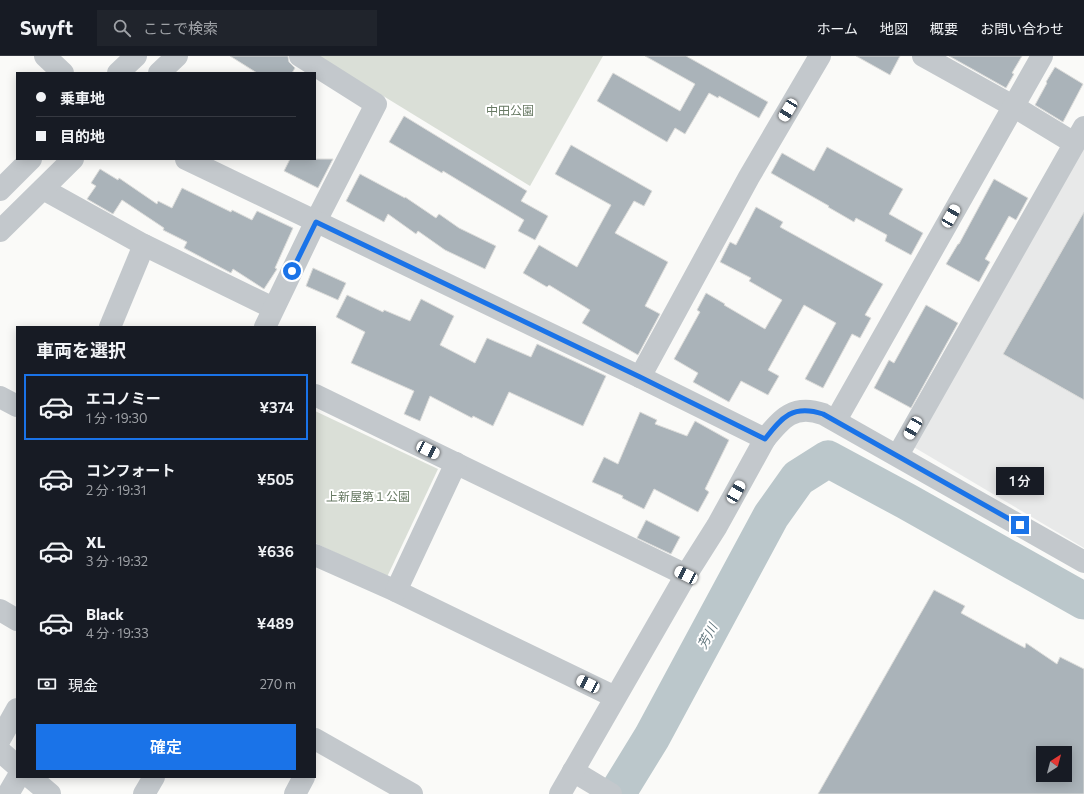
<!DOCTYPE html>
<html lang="ja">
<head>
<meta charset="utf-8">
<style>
	body { margin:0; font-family:Commissioner,"Noto Sans JP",sans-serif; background:#20242c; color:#f1f3f6; height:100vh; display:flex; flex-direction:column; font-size:15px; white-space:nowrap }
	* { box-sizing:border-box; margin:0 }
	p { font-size:13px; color:#9ea1a6 }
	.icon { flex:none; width:22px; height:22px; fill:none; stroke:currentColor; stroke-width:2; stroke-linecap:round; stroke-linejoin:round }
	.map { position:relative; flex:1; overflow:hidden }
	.side { position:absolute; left:16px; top:270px; width:300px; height:452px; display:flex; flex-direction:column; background:#171b24; border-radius:0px; box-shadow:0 2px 10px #0003 }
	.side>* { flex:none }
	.top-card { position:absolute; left:16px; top:16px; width:300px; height:88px; border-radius:0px; box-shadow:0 2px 10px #0003; display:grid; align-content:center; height:88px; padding:0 20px; background:#171b24 }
	.needle { width:26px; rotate:36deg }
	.buttons { position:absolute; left:1036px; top:690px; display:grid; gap:8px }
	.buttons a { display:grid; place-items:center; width:36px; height:36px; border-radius:0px; background:#171b24; box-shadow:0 2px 10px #0003; font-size:20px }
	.end { position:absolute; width:18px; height:18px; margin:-9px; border:5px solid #1a73e8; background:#fff; box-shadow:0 0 0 2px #fff }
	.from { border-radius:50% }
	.bubble { position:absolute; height:28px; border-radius:0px; background:#171b24; box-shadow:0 2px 10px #0003; font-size:13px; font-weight:600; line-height:28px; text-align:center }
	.car { position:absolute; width:12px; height:24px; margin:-12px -6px; border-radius:5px; box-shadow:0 0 3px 1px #0007; background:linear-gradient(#fff 24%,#345 0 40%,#fff 0 76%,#345 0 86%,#fff 0) }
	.top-card b { display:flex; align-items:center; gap:14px; height:38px; font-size:15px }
	.top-card b+b { border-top:1px solid #363941 }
	.top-card i { width:10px; height:10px; background:#f1f3f6 }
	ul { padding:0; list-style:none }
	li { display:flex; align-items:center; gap:12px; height:66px; margin:0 8px 6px; padding:0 12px; border:2px solid transparent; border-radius:0px }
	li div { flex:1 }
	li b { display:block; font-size:15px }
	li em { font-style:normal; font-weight:600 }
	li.selected { border-color:#1a73e8 }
	li>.icon { width:36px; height:36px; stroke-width:1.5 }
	h2 { padding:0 20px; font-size:18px; line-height:48px }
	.pay { display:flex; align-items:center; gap:10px; height:44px; padding:0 20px; font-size:15px }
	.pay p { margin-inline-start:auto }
	.action { display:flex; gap:8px; margin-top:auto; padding:8px 20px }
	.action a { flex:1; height:46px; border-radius:0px; background:#1a73e8; color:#fff; font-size:16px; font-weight:600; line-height:46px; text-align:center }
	header { display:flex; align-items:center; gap:24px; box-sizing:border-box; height:56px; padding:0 20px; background:#171b24; border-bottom:1px solid #363941 }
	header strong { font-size:19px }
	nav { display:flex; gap:22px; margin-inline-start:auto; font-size:14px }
	.search { width:280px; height:36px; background:#20242c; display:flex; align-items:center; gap:10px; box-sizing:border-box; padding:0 14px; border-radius:0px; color:#9ea1a6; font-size:15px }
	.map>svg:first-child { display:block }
	.built { fill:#e8e9e9 }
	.green { fill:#dadfd7 }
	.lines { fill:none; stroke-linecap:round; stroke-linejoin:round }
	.river { stroke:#bbc7cb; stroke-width:37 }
	.building { fill:#aab3b9; stroke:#dcdcda; fill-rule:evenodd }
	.minor { stroke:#c3c8cc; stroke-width:22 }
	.tertiary { stroke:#c3c8cc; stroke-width:22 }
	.route { stroke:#1a73e8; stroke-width:5 }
	.labels { text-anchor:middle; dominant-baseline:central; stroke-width:4; stroke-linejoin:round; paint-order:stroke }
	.park-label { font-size:12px; fill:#687a64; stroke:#fff }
	.water-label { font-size:13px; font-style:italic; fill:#60757c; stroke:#fff }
</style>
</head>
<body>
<header>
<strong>Swyft</strong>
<div class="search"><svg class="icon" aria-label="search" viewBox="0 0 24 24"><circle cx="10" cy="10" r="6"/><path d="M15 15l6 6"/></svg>ここで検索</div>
<nav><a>ホーム</a><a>地図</a><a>概要</a><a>お問い合わせ</a></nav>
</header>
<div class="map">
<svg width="1084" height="738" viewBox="0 0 1084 738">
	<rect width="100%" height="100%" fill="#fafaf8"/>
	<path class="built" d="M1084 89V492L912 390Z"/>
	<g class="green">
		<path d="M318 0H603L530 130Z"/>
		<path d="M315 355 438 413 387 521 315 487Z"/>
	</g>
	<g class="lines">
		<path class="river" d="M617 738 652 681 771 460 798 422 828 403 906 445 1084 545"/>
	</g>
	<g class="building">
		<path d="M230 0H288L289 6 295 12 292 17H257Z"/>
		<path d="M645 0H686L768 46 759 62 719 40 718 42 709 37 685 78 675 72 667 86 597 45 613 17 680 55 695 28Z"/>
		<path d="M856 0H900L890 19Z"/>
		<path d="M949 0H1022L1012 17 1014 18 1006 32Z"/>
		<path d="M1055 11 1083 28 1063 66 1035 49 1047 27 1046 26Z"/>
		<path d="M404 60 527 135 521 145 548 160 535 184 518 175 524 164 443 115 442 117 389 86Z"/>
		<path d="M571 89 652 135 644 150 634 145 615 177 668 206 645 250 660 258 638 299 582 267 590 254 549 229 547 231 523 217 539 189 577 211 611 149 555 118Z"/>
		<path d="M827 91 903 133 889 158 923 177 911 199 885 185 887 179 856 162 854 166 828 151 829 150 771 117 782 97 814 115Z"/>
		<path d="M290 103H333L318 132 284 115Z"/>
		<path d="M100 113 118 124 119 122 157 148 158 145 172 152 182 132 231 156 232 154 252 164 257 155 293 172 275 212 277 213 264 233 233 213 231 217 184 192 187 186 163 174 164 172 122 144 113 158 87 143 96 130 91 127Z"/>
		<path d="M360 118 405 142V141L436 162 439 158 459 172 496 190 485 213 445 194 418 175 416 178 388 158 384 166 346 145Z"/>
		<path d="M994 123 1028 142 1016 164 1009 160 985 203 990 206 979 226 946 208 958 188H959Z"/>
		<path d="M756 151 783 166 780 171 883 228 865 259 871 262 860 282 852 278 823 332 805 323 836 267 804 249 768 314 779 320 768 339 741 325 729 346 693 326 698 317 674 303 700 256 697 254 706 237 725 248 724 249 765 273 782 244 749 225 751 222 720 206 730 186 736 189Z"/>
		<path d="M1084 156V344L1003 298Z"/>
		<path d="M313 212 346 227 338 244 306 230Z"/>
		<path d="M347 239 383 256 384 254 410 265 421 243 454 260 440 289 475 307 487 282 531 301 537 288 606 320 583 370 509 336 493 370 473 360 472 362 430 340 420 365 404 358 414 335 351 307 365 276 336 261Z"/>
		<path d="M926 249 958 267 911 352 874 332 889 304 894 307Z"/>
		<path d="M640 356 657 364 655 368 687 380 695 365 729 384 705 433 709 436 698 456 654 433 644 453 622 442 623 440 592 426 604 401 618 408Z"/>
		<path d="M646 464 680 481 671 498 637 482Z"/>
		<path d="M934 534 965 550 961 557 1025 592 1026 587 1057 608 1060 601 1084 613V738H818ZM1043 697H1065V719H1043Z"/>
	</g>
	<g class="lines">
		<g class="minor">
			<path d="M923 0 1013 50 1074 87"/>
			<path d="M43 133 144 189 273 252"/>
			<path d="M110 271 144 189"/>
			<path d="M265 271 316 165 376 48 300 0"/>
			<path d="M640 321 749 121 820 0"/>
			<path d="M315 339 686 519"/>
			<path d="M0 341 17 350"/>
			<path d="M836 364 1042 0"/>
			<path d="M765 383C782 362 794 348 823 358L1084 506"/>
			<path d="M898 399 1084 71"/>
			<path d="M315 499 396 535 615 641"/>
			<path d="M396 535 456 407"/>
			<path d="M0 554 17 564"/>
			<path d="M0 683 17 653"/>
			<path d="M315 683 412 738"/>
			<path d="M0 695 17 710"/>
			<path d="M573 715 611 738"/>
			<path d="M30 721 50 738"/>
			<path d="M8 738 18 721"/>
			<path d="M144 738 154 721"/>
			<path d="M295 738 304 721"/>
		</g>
		<g class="tertiary">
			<path d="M45 0 63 17"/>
			<path d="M118 17 136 0"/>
			<path d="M159 17 177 0"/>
			<path d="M186 103 640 321 765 383 717 470 686 519 560 738"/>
			<path d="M0 134 31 103"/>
			<path d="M0 175 73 103"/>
		</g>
	</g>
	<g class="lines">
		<path class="route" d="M292 215 316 166 640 321 765 383C782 361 793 348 823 358L1020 469"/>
	</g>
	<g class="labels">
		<g class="park-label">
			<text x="510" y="54">中田公園</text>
			<text x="368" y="440">上新屋第１公園</text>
		</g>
		<g class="water-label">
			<text transform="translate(707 580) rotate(-62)">芳川</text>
		</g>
	</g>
</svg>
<div class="buttons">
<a><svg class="needle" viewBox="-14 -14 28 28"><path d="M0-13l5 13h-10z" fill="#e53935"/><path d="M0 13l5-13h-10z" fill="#9ea1a6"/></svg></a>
</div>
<i class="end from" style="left:292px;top:215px"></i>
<i class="end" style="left:1020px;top:469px"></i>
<div class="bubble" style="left:996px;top:411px;width:48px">1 分</div>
<i class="car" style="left:788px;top:54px;rotate:211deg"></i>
<i class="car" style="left:951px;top:160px;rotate:30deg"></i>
<i class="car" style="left:913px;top:372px;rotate:210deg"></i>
<i class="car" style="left:428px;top:394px;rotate:116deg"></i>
<i class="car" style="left:736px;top:436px;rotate:30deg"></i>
<i class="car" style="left:686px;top:519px;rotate:296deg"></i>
<i class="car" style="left:588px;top:628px;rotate:296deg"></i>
<div class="top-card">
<b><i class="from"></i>乗車地</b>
<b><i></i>目的地</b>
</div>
<section class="side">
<h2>車両を選択</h2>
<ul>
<li class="selected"><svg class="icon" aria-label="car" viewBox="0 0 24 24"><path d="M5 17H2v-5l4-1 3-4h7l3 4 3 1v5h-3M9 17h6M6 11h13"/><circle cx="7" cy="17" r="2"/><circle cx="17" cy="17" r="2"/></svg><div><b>エコノミー</b><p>1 分 · 19:30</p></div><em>¥374</em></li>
<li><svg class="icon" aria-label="car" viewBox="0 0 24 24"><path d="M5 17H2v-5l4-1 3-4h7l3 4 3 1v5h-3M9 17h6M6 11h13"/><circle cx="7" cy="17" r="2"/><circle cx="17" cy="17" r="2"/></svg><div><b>コンフォート</b><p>2 分 · 19:31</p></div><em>¥505</em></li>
<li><svg class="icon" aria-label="car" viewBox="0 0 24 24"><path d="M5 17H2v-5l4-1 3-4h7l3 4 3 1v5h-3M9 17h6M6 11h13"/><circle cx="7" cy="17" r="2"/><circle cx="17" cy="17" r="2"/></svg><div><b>XL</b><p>3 分 · 19:32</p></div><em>¥636</em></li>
<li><svg class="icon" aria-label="car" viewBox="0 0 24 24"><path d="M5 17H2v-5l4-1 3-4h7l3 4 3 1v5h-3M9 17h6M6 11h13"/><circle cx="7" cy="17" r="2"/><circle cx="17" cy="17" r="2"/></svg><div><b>Black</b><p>4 分 · 19:33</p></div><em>¥489</em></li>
</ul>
<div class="pay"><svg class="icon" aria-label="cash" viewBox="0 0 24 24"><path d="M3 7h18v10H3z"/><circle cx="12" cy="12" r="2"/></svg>現金<p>270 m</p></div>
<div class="action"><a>確定</a></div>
</section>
</div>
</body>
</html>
